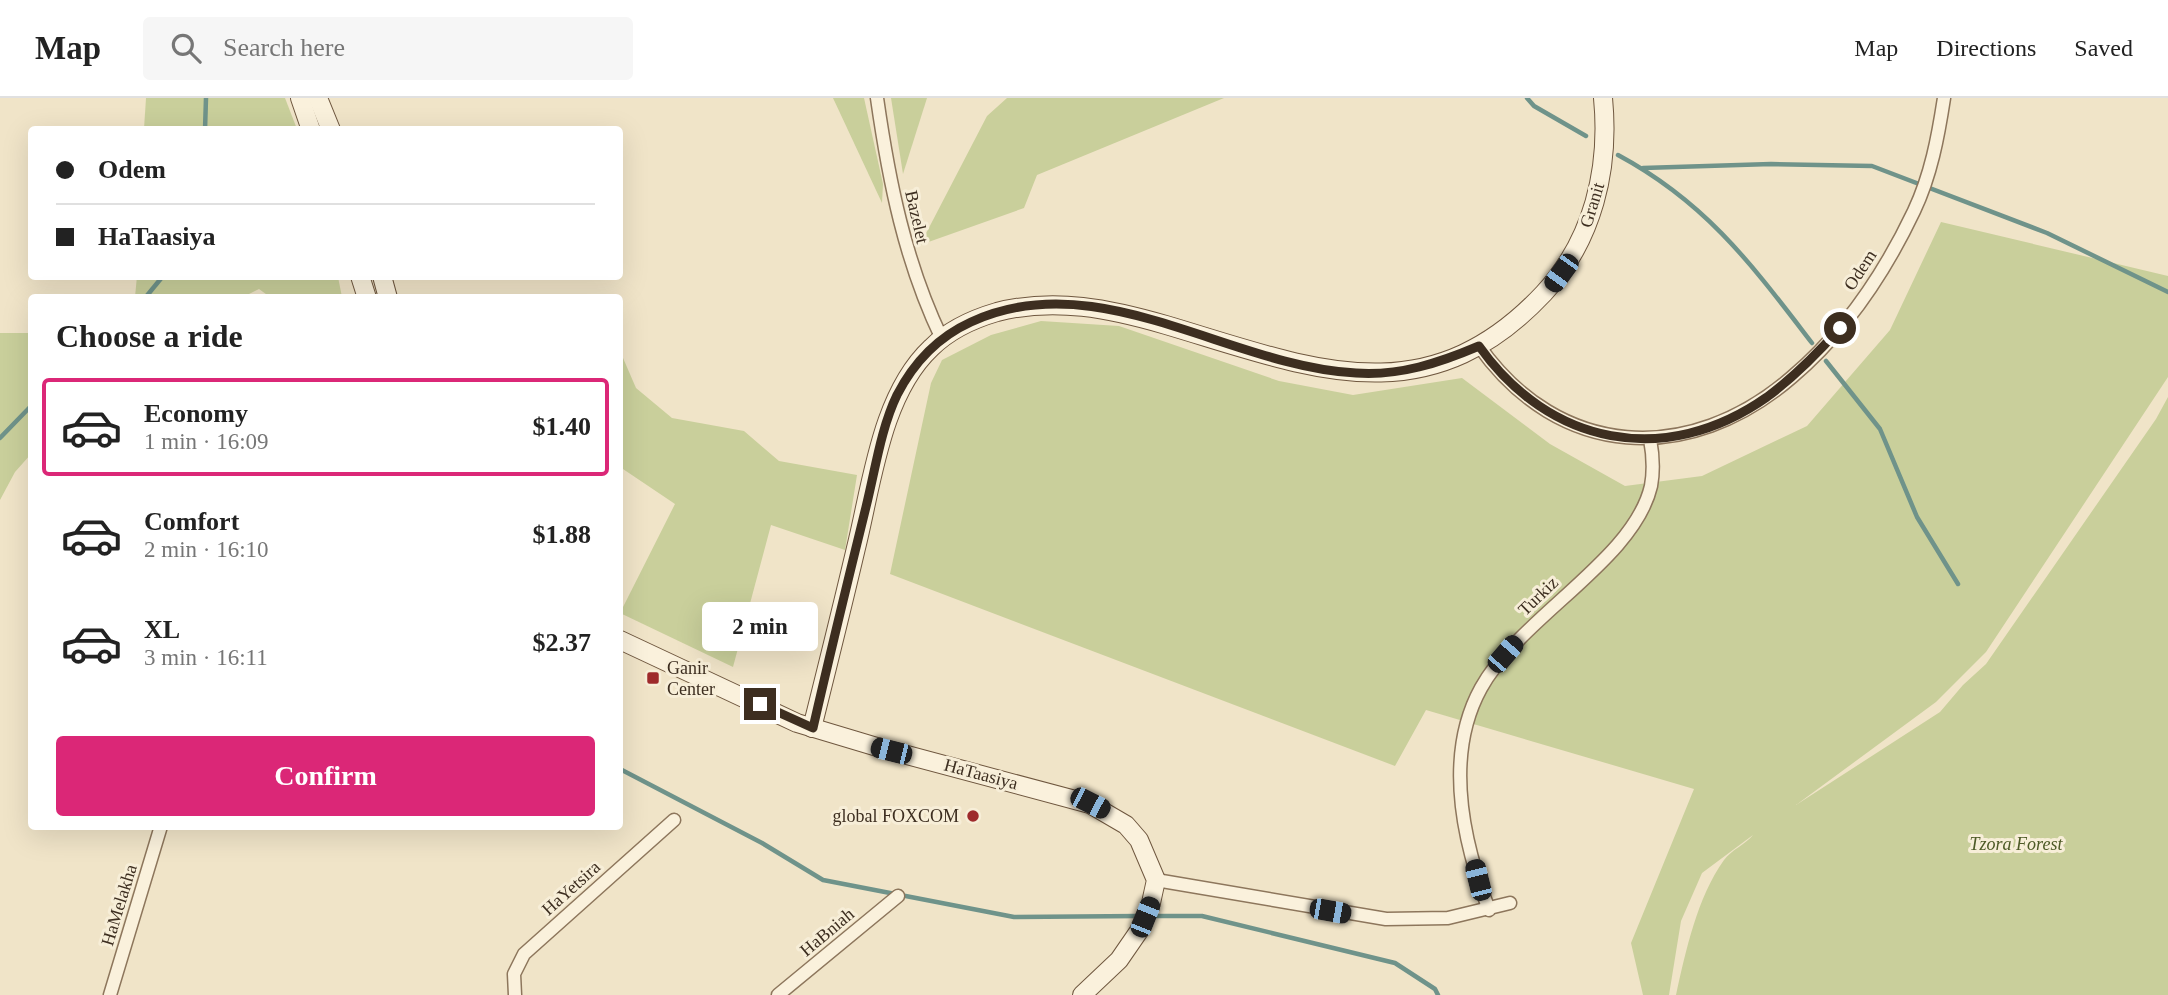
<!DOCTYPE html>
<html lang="en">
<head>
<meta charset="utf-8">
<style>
	body { margin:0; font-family:Georgia,serif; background:#f6f6f6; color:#222; height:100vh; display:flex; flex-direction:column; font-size:26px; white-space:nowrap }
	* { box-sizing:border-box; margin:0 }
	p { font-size:23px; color:#767676 }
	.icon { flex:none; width:38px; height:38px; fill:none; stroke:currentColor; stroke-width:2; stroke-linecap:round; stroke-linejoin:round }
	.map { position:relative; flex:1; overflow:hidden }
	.side { position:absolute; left:28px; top:196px; width:595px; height:536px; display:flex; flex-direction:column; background:#fff; border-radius:7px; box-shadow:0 7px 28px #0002 }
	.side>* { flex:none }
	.banner { position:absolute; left:28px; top:28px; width:595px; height:154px; border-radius:7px; box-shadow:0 7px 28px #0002; display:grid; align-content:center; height:154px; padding:0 28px; background:#fff }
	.end { position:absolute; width:32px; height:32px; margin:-16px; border:9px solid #3d2e20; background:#fff; box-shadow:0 0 0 4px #fff }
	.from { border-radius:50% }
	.bubble { position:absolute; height:49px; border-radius:7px; background:#fff; box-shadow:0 7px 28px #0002; font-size:23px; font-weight:800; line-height:49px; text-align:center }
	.car { position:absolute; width:21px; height:42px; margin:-21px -10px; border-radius:9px; box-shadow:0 0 5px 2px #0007; background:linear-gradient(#222 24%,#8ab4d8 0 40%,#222 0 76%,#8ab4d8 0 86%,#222 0) }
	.banner b { display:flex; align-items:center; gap:24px; height:66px; font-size:26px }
	.banner b+b { border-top:2px solid #e0e0e0 }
	.banner i { width:18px; height:18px; background:#222 }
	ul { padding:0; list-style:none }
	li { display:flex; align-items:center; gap:21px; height:98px; margin:0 14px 10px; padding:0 14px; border:4px solid transparent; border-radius:7px }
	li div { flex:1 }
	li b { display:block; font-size:26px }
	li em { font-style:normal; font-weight:800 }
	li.on { border-color:#db2777 }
	li>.icon { width:63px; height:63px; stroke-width:1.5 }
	h2 { padding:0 28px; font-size:32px; line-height:84px }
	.action { display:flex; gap:14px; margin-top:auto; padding:14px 28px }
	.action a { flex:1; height:80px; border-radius:7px; background:#db2777; color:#fff; font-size:28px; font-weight:800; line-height:80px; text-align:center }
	header { display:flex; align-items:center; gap:42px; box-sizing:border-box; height:98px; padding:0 35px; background:#fff; border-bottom:2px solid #e0e0e0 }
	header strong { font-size:33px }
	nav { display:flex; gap:38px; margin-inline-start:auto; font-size:24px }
	.search { width:490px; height:63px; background:#f6f6f6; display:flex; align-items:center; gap:18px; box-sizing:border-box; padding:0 24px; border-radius:7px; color:#767676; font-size:26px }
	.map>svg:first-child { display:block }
	.green { fill:#c9cf9b }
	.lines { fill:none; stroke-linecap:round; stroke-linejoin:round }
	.stream { stroke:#6f938a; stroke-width:4.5 }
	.street-casing { stroke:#8d765c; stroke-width:15 }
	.secondary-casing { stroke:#6f573f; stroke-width:20 }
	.street { stroke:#faf1dc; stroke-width:12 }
	.secondary { stroke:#faf1dc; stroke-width:18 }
	.route { stroke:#3d2e20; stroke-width:9 }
	.poi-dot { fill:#9e2a2b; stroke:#f7eed8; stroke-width:2.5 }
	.labels { text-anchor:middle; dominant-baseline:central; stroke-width:6; stroke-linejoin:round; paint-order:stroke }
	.street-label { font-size:18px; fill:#3d2e20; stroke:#f7eed8 }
	.poi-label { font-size:18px; fill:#3d2e20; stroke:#f7eed8; text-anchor:start }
	.park-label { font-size:18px; font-style:italic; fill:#4d5a26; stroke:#f7eed8 }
</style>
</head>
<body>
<header>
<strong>Map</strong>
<div class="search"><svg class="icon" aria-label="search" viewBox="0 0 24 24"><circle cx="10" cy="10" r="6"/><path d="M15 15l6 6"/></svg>Search here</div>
<nav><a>Map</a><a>Directions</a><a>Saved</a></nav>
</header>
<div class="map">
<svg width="2168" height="897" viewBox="0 0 2168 897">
	<rect width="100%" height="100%" fill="#f0e4c8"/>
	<g class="green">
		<path d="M146 0H285L297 31H144Z"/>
		<path d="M833 0H864L883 86 882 105Z"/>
		<path d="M891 0H927L903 76Z"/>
		<path d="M1007 0H1224L1037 77 1024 110 920 147 987 18Z"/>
		<path d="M1941 124 2168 178V279L1986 554 1936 604 1796 707 1940 614 1963 587 1986 566 2156 321 2168 299V897H1676C1686 852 1697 800 1724 762 1731 752 1746 746 1753 737L1702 775 1681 823 1669 897H1643L1631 845 1694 691 1426 612 1395 668 890 476 931 285 942 262 991 237 1041 223 1119 228 1279 283 1353 297 1462 280 1550 346 1625 388 1702 378 1807 328 1890 232Z"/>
		<path d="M137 178 338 179 342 199H270L259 191 243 199H135Z"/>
		<path d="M0 235H32L31 356 15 374 0 402Z"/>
		<path d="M620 253 636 290 672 320 744 333 779 363 857 377 845 452 771 427 733 569 620 515 675 406 620 369Z"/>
	</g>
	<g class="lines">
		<g class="stream">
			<path d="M1527 0 1534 8 1586 38"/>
			<path d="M205 32 206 0"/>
			<path d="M1618 57C1707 105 1752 167 1812 245"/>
			<path d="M1643 70 1771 66 1872 68 2047 135 2168 194"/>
			<path d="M145 200 163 178"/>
			<path d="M1826 263 1880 331 1917 419 1958 486"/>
			<path d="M0 340 32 307"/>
			<path d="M620 671 762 745 823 782 1014 819 1139 818"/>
			<path d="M1151 818H1202L1395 865 1435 891 1438 897"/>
		</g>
		<defs>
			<g id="street">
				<path d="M877 0C889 84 905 164 942 241"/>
				<path d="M1479 248C1559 361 1689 368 1792 279 1844 235 1885 174 1914 113 1931 77 1938 39 1944 0"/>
				<path d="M1156 782 1386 821 1448 820 1510 805"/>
				<path d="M1489 812C1463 744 1444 657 1481 590 1520 519 1634 462 1651 388 1654 372 1653 357 1650 341"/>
				<path d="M110 897 161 728"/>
				<path d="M515 897 514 876 524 856 674 722"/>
				<path d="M778 897 898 798"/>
			</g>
			<g id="secondary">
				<path d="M300 0 311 32"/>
				<path d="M318 0 331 32"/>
				<path d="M360 178 367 200"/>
				<path d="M382 178 388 200"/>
				<path d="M620 542 797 625 877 649 1090 706 1126 727 1139 742 1156 782 1151 805 1139 833 1119 862 1082 897"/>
				<path d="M812 630C827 570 842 510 856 450 872 386 881 297 931 250 949 232 973 221 997 214 1055 199 1111 211 1166 227 1308 269 1425 322 1544 195 1593 142 1610 71 1603 0"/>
			</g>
		</defs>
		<use href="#street" class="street-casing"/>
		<use href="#secondary" class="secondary-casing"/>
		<use href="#street" class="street"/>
		<use href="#secondary" class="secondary"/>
	</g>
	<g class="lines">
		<path class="route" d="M760 606 813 630C830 556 848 482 866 409 875 373 881 330 897 297 914 264 938 239 971 224 1098 165 1230 269 1356 275 1400 278 1439 265 1479 248 1549 347 1665 371 1767 299 1794 279 1817 256 1840 230"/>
	</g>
	<g class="poi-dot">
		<rect x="646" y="573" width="14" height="14" rx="3.5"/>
		<circle cx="973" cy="718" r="7"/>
	</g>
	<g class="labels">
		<g class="street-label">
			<text transform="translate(1592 107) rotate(-73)">Granit</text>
			<text transform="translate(917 119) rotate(77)">Bazelet</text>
			<text transform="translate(1860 172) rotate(-57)">Odem</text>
			<text transform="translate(1538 498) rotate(-44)">Turkiz</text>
			<text transform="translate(981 676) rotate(15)">HaTaasiya</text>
			<text transform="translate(571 790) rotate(-42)">HaYetsira</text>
			<text transform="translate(119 807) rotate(-73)">HaMelakha</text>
			<text transform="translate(827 834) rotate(-40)">HaBniah</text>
		</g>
		<g class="poi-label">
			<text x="667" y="570">Ganir<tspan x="667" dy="21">Center</tspan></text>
			<text x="959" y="718" text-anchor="end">global FOXCOM</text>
		</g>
		<g class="park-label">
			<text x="2016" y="746">Tzora Forest</text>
		</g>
	</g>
</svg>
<i class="end from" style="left:1840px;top:230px"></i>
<i class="end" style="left:760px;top:606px"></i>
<div class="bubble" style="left:702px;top:504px;width:116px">2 min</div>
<i class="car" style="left:1561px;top:175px;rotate:216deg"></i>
<i class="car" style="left:1505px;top:556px;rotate:41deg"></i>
<i class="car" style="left:891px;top:653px;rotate:284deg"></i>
<i class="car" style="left:1090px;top:705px;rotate:117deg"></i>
<i class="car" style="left:1478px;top:782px;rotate:346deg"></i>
<i class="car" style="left:1330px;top:813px;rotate:100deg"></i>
<i class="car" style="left:1145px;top:819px;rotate:22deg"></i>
<div class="banner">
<b><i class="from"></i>Odem</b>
<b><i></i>HaTaasiya</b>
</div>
<section class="side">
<h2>Choose a ride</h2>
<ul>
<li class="on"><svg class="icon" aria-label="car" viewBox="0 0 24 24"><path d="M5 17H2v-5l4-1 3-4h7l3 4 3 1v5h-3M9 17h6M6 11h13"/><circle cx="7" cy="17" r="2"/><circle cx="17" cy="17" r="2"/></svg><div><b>Economy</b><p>1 min · 16:09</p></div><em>$1.40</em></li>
<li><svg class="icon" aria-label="car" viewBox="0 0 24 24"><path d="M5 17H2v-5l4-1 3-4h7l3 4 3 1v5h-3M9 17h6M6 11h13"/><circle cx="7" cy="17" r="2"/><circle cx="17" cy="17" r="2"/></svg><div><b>Comfort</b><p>2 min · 16:10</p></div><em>$1.88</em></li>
<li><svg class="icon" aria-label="car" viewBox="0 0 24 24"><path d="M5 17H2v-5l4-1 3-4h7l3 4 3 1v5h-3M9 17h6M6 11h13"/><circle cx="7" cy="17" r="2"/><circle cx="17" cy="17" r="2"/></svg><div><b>XL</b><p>3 min · 16:11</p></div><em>$2.37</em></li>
</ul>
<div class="action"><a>Confirm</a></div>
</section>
</div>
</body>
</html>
